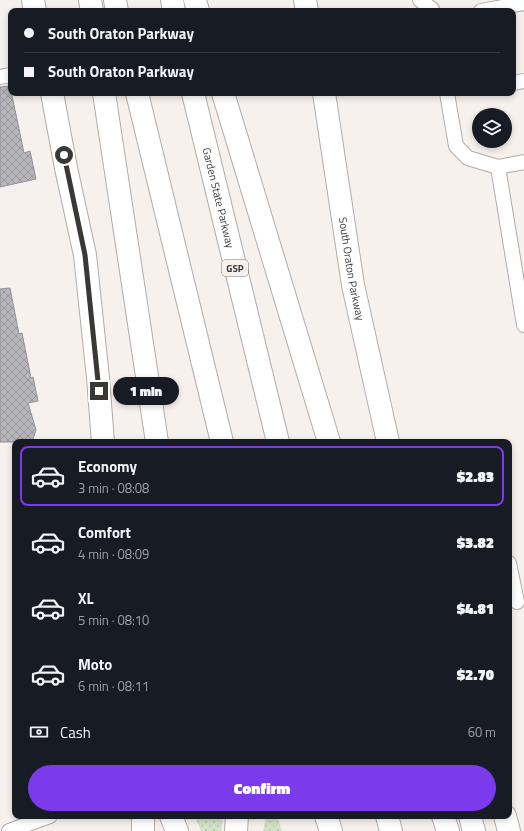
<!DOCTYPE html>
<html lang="en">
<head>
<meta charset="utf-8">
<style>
	body { margin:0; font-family:"Titillium Web",sans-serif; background:#20242c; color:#f1f3f6; height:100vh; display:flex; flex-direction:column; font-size:15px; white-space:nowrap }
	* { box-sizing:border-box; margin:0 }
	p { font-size:13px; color:#9ea1a6 }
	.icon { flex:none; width:22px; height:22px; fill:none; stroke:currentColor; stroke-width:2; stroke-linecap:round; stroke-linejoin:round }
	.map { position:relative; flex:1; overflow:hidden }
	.sheet { position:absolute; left:12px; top:439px; width:500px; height:380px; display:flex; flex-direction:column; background:#171b24; border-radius:8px; box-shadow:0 2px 6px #0003 }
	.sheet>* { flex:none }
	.hud { position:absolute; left:8px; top:8px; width:508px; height:88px; border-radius:8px; box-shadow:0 2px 6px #0003; display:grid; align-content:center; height:88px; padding:0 16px; background:#171b24 }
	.tools { position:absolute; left:472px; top:108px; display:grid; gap:8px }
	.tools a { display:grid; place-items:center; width:40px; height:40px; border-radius:50%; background:#171b24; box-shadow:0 2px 6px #0003; font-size:20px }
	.end { position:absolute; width:18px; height:18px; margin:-9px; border:5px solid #3a3837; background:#fff; box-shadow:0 0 0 2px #fff }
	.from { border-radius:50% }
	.bubble { position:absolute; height:28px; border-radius:14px; background:#171b24; box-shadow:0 2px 6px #0003; font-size:13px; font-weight:800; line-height:28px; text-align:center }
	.hud b { display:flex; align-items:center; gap:14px; height:38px; font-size:15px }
	.hud b+b { border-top:1px solid #363941 }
	.hud i { width:10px; height:10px; background:#f1f3f6 }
	ul { padding:7px 0 0; list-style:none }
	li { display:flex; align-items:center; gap:12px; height:60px; margin:0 8px 6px; padding:0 8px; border:2px solid transparent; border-radius:8px }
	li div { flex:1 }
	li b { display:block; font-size:15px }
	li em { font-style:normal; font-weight:800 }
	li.selected { border-color:#7c3aed }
	li>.icon { width:36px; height:36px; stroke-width:1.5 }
	.pay { display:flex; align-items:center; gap:10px; height:44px; padding:0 16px; font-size:15px }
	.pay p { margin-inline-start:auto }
	.primary-button { display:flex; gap:8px; margin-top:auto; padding:8px 16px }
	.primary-button a { flex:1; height:46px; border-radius:24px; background:#7c3aed; color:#fff; font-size:16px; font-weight:800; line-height:46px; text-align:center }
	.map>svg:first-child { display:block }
	.grass { fill:url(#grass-dots) }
	.building { fill:url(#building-cross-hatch); stroke:#949298 }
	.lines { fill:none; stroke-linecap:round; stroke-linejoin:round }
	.service-casing { stroke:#b1aba9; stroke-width:16 }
	.secondary-casing { stroke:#b1aba9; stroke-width:24 }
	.motorway-casing { stroke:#b1aba9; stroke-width:24 }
	.service { stroke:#fff; stroke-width:14 }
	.secondary { stroke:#fff; stroke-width:22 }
	.motorway { stroke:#fff; stroke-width:22 }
	.route { stroke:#3a3837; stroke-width:5 }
	.labels { text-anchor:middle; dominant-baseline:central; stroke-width:3; stroke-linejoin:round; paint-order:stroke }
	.shield { fill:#f7f1ee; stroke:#73706e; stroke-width:1 }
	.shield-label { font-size:10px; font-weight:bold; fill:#3a3837 }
	.street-label { font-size:11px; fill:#3a3837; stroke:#f7f1ee }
</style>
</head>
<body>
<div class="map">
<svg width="524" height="831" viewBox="0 0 524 831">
	<defs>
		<pattern id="grass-dots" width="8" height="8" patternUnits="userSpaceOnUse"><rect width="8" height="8" fill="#d3e3c7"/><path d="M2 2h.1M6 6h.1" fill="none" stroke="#b6c4ac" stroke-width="1.8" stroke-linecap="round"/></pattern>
		<pattern id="building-cross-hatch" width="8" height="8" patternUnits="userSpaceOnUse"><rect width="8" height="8" fill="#b7b6bc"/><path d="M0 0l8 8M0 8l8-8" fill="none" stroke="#96959a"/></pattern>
	</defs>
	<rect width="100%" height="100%" fill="#f7f1ee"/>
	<g class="grass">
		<path d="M195 816H223L221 831H201Z"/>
		<path d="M266 816H277L282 831H263Z"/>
	</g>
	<g class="building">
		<path d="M10 86 24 153 30 151 36 179 0 187V87Z"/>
		<path d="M10 288 19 334 22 333 31 378 33 377 38 401 28 403 36 430 32 442H0V289Z"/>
	</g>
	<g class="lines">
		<defs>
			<g id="service">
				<path d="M420 0 432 9V11"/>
				<path d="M481 11 524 3"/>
				<path d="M0 77 11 75"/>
				<path d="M513 83 524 81"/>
				<path d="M447 93 456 146 468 158 498 167 524 162"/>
				<path d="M498 167 524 325"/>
				<path d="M509 563 517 602"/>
				<path d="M9 831 50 816"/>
			</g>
			<g id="secondary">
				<path d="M33 0 35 11"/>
				<path d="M305 0 307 11"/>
				<path d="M52 93 66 168 85 255 98 378 103 442"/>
				<path id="s1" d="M324 93 353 285 388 442"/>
				<path d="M143 816V831"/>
				<path d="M171 816 177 831"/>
				<path d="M505 816 509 831"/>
			</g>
			<g id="motorway">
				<path d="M90 0 92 11"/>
				<path d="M115 0 117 11"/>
				<path d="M172 0 174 11"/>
				<path d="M195 0 198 11"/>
				<path d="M104 93 157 442"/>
				<path d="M137 93 222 442"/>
				<path id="s2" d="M193 93 278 442"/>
				<path d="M223 93 329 442"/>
				<path d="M326 816 331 831"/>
				<path d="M387 816 391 831"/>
				<path d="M443 816 448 831"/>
				<path d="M470 816 474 831"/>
				<path d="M236 831 237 816"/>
			</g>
		</defs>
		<use href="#service" class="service-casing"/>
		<use href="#secondary" class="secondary-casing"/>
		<use href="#motorway" class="motorway-casing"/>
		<use href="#service" class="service"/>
		<use href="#secondary" class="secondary"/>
		<use href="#motorway" class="motorway"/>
	</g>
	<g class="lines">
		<path class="route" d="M64 155 85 255 99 391"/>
	</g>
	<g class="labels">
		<rect class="shield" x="222" y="260" width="26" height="16" rx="3"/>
		<g class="shield-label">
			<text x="235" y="268">GSP</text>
		</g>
		<g class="street-label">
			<text stroke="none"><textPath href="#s2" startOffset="108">Garden State Parkway</textPath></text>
			<text stroke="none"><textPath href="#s1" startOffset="178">South Oraton Parkway</textPath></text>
		</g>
	</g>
</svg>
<div class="tools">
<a><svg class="icon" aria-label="layers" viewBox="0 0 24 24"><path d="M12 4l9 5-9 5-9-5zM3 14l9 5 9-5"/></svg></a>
</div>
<i class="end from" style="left:64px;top:155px"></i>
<i class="end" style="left:99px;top:391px"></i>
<div class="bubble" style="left:113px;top:377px;width:66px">1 min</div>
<div class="hud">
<b><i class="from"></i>South Oraton Parkway</b>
<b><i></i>South Oraton Parkway</b>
</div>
<section class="sheet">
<ul>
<li class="selected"><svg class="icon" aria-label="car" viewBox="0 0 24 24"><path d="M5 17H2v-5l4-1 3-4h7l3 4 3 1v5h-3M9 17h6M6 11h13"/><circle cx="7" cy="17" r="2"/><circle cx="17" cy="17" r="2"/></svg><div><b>Economy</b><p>3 min · 08:08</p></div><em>$2.83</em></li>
<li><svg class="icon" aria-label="car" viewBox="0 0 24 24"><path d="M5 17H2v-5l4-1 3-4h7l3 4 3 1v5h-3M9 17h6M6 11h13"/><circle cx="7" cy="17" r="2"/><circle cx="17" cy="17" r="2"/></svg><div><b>Comfort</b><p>4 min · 08:09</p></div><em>$3.82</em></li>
<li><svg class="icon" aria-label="car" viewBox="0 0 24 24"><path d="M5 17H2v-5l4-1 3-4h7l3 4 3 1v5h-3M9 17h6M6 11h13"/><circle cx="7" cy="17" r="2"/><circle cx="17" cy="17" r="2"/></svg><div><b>XL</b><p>5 min · 08:10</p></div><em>$4.81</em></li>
<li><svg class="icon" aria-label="car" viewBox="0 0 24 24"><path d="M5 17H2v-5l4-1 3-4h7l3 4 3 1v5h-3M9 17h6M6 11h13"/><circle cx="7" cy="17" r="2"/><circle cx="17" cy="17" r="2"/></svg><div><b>Moto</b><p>6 min · 08:11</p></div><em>$2.70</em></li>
</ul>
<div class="pay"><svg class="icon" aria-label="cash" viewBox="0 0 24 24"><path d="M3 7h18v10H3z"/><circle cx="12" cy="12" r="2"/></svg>Cash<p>60 m</p></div>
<div class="primary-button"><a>Confirm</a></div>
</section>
</div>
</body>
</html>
